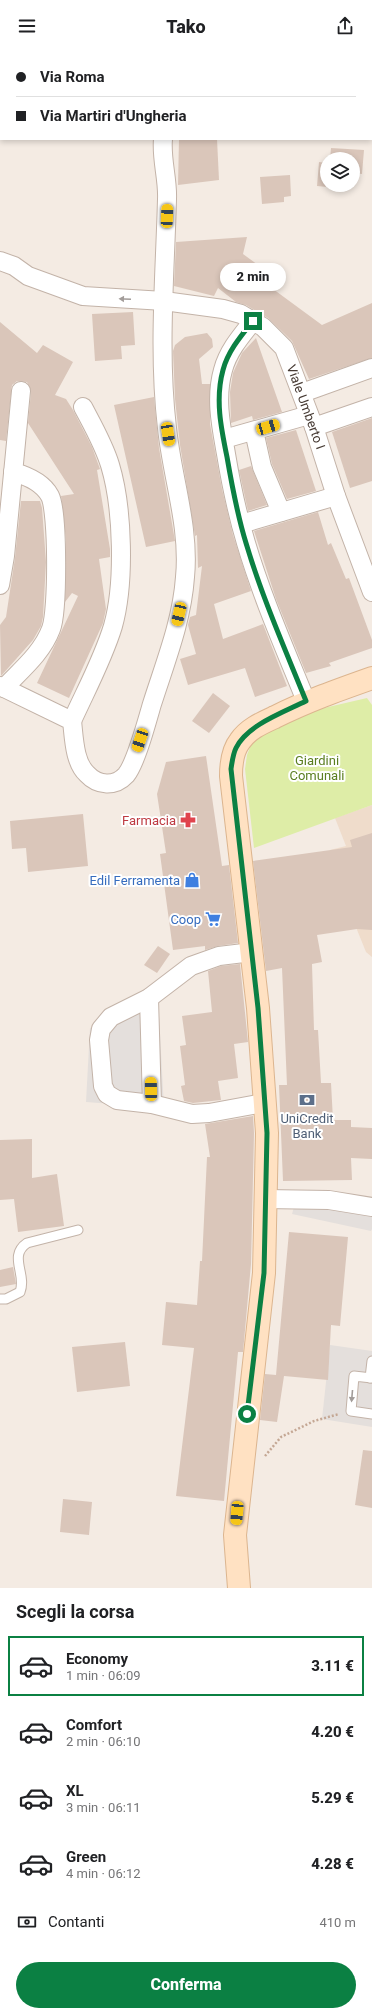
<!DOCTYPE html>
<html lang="it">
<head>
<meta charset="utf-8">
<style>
	body { margin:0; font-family:Roboto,sans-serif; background:#f2f2f2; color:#202124; height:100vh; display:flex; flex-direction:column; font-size:15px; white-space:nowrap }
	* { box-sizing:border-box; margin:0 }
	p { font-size:13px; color:#757577 }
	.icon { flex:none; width:22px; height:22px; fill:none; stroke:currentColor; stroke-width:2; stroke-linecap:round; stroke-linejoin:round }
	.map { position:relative; height:1536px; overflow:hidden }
	.sheet { display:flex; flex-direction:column; background:#fff; flex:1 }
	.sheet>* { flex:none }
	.guide { position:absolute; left:0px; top:0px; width:372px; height:88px; box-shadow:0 2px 6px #0003; display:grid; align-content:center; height:88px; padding:0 16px; background:#fff }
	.controls { position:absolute; left:320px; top:100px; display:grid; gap:8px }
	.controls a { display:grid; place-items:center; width:40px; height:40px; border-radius:50%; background:#fff; box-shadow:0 2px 6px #0003; font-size:20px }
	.end { position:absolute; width:18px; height:18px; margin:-9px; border:5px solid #0b8043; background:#fff; box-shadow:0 0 0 2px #fff }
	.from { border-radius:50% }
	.bubble { position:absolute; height:28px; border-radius:14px; background:#fff; box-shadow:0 2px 6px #0003; font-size:13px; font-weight:800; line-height:28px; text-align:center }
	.car { position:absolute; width:12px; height:24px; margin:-12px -6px; border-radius:5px; box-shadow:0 0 3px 1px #0007; background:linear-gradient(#f5c518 24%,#345 0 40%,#f5c518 0 76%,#345 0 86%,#f5c518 0) }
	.guide b { display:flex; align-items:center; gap:14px; height:38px; font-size:15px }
	.guide b+b { border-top:1px solid #e0e0e0 }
	.guide i { width:10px; height:10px; background:#202124 }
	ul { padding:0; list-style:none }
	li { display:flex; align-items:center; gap:12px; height:60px; margin:0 8px 6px; padding:0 8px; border:2px solid transparent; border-radius:0px }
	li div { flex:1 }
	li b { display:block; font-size:15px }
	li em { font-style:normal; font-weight:800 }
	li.selected { border-color:#0b8043 }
	li>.icon { width:36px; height:36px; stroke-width:1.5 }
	h2 { padding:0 16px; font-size:18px; line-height:48px }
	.pay { display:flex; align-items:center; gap:10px; height:44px; padding:0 16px; font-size:15px }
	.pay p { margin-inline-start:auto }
	.button { display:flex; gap:8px; margin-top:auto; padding:8px 16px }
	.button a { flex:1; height:46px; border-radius:24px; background:#0b8043; color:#fff; font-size:16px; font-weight:800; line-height:46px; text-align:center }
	header { display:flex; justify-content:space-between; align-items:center; height:52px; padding:0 16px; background:#fff; font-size:18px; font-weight:800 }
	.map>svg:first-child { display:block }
	.education { fill:#efdccb }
	.green { fill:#deeda7 }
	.parking { fill:#e4dfdc }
	.building { fill:#dac6ba }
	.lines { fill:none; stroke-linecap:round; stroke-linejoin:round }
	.lane-casing { stroke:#c3b3a8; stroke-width:11 }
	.street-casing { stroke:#c3b3a8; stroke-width:20 }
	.secondary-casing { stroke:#dcb58f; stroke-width:24 }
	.path { stroke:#c4a794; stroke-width:2.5; stroke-dasharray:2 2; stroke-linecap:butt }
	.lane { stroke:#fff; stroke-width:9 }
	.street { stroke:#fff; stroke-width:18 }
	.secondary { stroke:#ffe1c2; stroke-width:22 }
	.oneway { fill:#a29c99 }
	.route { stroke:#0b8043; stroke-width:5 }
	.labels { text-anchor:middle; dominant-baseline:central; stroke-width:4; stroke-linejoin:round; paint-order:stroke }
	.street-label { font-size:13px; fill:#463a33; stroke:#fff }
	.park-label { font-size:13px; fill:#5a7e20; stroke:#fff }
	.health-label { font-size:13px; fill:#be3a42; stroke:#fff; text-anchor:end }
	.shop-label { font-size:13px; fill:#366cbe; stroke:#fff; text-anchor:end }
	.service-label { font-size:13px; fill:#4e5e75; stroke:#fff }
</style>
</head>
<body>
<header><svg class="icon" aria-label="menu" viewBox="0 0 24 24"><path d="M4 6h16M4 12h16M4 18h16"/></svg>Tako<svg class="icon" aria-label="share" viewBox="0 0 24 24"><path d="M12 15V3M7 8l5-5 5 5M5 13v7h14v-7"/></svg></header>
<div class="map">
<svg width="372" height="1536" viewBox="0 0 372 1536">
	<rect width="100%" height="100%" fill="#f4ebe3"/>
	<path class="education" d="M372 753V905L366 900 349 858 335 863 330 798 346 794 335 766Z"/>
	<path class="green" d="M367 646 372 653V753L254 796 245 717 247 703 252 690 298 662Z"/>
	<g class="parking">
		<path d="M158 945 164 1056 86 1050 90 976Z"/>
		<path d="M296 1148 372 1156V1177L371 1179 292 1162Z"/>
		<path d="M330 1293 372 1299V1375L322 1367Z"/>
	</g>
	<g class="building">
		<path d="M179 87H217L219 128 178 133Z"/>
		<path d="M331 96 364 98 362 122 353 121V107H330Z"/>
		<path d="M319 110 327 111V133H348V137L317 134Z"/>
		<path d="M290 123 291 144 284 145V150L262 152 260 125Z"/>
		<path d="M247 185 243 202 280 229 273 237 322 273 372 251V306L309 327 292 289 268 266 246 253 236 250 218 236 214 244 174 234 176 190Z"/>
		<path d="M133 260 135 293 121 294 122 307 95 309 92 262Z"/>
		<path d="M0 270 37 301 43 293 73 310 55 343 66 347 73 358 92 395 100 417 97 418 110 497V505L99 507 106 557 103 571 69 646 37 631 78 544 72 541 65 550 66 488 61 444 74 442 28 371 31 340 27 330 17 329 12 333 6 389 0 388Z"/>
		<path d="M207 281 212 287 213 295 199 307 202 332H210V372L222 437 233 483 251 539 214 552 223 587 263 572 287 634 255 645 245 616 188 633 180 607 196 602 188 573 190 565 196 563 202 514 198 516 197 483 195 484 180 393 175 347 173 299 175 293 185 285Z"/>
		<path d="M256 286 282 360 253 368 252 364 231 371 230 340 233 321 242 301Z"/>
		<path d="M154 345 159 396 175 489 146 495 114 353Z"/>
		<path d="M372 366V429L350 436 332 380Z"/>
		<path d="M296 378 316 439 287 447 272 412 266 386Z"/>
		<path d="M251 414 267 453 248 459 239 418Z"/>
		<path d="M21 449H40L42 456 46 510 43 565 41 574 33 588 1 624 0 573 6 565 15 506Z"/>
		<path d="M318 460 328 493 331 491 346 527 349 526 372 588V596L329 611 331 614 306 621 276 547 254 479Z"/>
		<path d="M213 641 230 654 209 681 192 669Z"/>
		<path d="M206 704 222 814 229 813 238 891 218 894 205 898V894L173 898 160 802 166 801 157 742 166 710Z"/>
		<path d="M83 762 88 814 28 820 26 796 12 797 10 769Z"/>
		<path d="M372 781V878L357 877 317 883 322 910 312 912 314 978H318L321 1031H331L333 1068H351V1075L372 1076V1107L351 1106 352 1128 283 1129 279 1033H287L282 916 266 919 253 809 352 795 350 788Z"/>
		<path d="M158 894 170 902 157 921 144 913Z"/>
		<path d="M240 912 248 990 234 992 238 1026 218 1029 221 1048 193 1051 184 1049 181 1034 185 1033 180 994 186 993 182 964 212 960 208 919 221 914Z"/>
		<path d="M253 1064 254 1081 251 1212 243 1300H238L224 1449 176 1444 194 1296 162 1293 166 1250 197 1253 200 1209H202L207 1105H210L205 1072Z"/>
		<path d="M32 1087V1126L57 1122 64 1174 18 1180 14 1147 0 1148V1088Z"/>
		<path d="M289 1180 348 1185 340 1274 331 1273 328 1328 284 1324 277 1370 260 1368 265 1322 276 1323Z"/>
		<path d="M13 1215 16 1232 0 1235V1218Z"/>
		<path d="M125 1290 130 1334 77 1340 72 1295Z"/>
		<path d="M363 1398 372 1399V1456L355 1453Z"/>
		<path d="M63 1447 92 1450 89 1483 60 1480Z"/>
	</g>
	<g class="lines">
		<defs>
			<g id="lane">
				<path d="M0 1247H6L20 1240C27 1222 8 1204 27 1191L78 1178"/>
				<path d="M370 1326 372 1309"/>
				<path d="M372 1326 354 1324 351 1359 372 1362"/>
			</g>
			<g id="street">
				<path d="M236 1V0"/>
				<path d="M0 209 14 214 28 224 83 244 164 249 223 257 241 262 263 275 284 296 314 375 336 444 372 540"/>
				<path d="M253 269C241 284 228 299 223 318 215 346 221 374 226 402 231 432 237 461 246 491 262 545 285 597 306 649"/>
				<path d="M302 341 372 316"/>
				<path d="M314 375 372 355"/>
				<path d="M254 379 262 415 281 460"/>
				<path d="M224 387 309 363"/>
				<path d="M241 472 336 444"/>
				<path d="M0 533 5 504 21 339"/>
				<path d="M0 634 72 669C74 685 74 710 87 722 98 734 115 735 126 723 136 711 147 669 152 652 165 611 182 569 185 525 190 475 172 425 167 376 158 300 165 223 167 147 168 127 161 107 163 87"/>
				<path d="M4 636C21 618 42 601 51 577 58 559 58 460 50 444 43 431 28 424 13 420"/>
				<path d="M72 669C86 638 103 607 113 574 125 531 123 456 110 413 104 393 93 374 83 355"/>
				<path d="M252 900 219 904 191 914 149 946 111 965 101 977 99 988 103 1034 107 1042 117 1048 152 1052 192 1062 209 1061 264 1051"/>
				<path d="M149 946 152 1052"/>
				<path d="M265 1147 329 1148 372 1155"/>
			</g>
			<path id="secondary" d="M239 1536 235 1483 264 1221 267 1081 258 956 231 724C231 712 232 699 240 689 248 677 262 671 275 665 307 649 338 638 372 626"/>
		</defs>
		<use href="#lane" class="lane-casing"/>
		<use href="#street" class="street-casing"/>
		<use href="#secondary" class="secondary-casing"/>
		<path class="path" d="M265 1404 281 1385 314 1369 339 1362"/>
		<use href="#lane" class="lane"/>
		<use href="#street" class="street"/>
		<use href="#secondary" class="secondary"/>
	</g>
	<defs><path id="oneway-solid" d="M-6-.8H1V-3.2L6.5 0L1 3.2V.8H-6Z"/></defs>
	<g class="oneway">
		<use href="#oneway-solid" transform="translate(125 247) rotate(-178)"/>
		<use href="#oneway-solid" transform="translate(352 1344) rotate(95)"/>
	</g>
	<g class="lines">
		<path class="route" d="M247 1362 264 1221 267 1081 258 956 231 717C232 710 233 702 236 696 247 673 284 660 306 649 285 597 262 545 246 491 237 462 232 434 227 405 221 376 215 347 223 318 228 299 241 284 253 269"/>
	</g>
	<defs>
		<symbol id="pharmacy-bare" viewBox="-9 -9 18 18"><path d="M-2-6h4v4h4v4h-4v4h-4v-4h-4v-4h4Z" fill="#e0444e" stroke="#fff" stroke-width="2.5" paint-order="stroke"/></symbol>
		<symbol id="shop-bare" viewBox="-9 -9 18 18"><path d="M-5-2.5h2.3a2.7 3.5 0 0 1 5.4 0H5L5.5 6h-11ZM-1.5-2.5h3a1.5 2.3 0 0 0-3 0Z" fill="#3f7fe0" stroke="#fff" stroke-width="2.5" paint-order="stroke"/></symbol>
		<symbol id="supermarket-bare" viewBox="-9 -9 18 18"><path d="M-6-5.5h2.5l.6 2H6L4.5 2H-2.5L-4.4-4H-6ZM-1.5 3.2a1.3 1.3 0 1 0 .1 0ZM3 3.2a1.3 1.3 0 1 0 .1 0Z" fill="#3f7fe0" stroke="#fff" stroke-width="2.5" paint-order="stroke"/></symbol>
		<symbol id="bank-bare" viewBox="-9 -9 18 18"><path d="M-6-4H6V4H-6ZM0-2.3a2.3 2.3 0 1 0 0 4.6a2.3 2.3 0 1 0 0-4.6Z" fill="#5c6f8a" stroke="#fff" stroke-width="2.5" paint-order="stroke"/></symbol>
	</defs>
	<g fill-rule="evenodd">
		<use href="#pharmacy-bare" x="177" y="757" width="22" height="22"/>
		<use href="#shop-bare" x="181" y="817" width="22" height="22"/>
		<use href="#supermarket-bare" x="202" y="856" width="22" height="22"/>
		<use href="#bank-bare" x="296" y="1037" width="22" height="22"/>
	</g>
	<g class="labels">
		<g class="street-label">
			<text transform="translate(306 355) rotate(70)">Viale Umberto I</text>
		</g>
		<g class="park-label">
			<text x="317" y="708">Giardini<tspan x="317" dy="15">Comunali</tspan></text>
		</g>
		<g class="health-label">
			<text x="176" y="768">Farmacia</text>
		</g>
		<g class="shop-label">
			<text x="180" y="828">Edil Ferramenta</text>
			<text x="201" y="867">Coop</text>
		</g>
		<g class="service-label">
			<text x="307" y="1066">UniCredit<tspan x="307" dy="15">Bank</tspan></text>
		</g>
	</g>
</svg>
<div class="controls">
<a><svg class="icon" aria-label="layers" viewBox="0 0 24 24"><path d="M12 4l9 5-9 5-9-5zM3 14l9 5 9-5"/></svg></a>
</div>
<i class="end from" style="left:247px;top:1362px"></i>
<i class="end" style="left:253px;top:269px"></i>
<div class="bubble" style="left:220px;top:211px;width:66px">2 min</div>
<i class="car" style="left:167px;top:164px;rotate:2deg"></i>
<i class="car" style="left:268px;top:375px;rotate:74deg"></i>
<i class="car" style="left:168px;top:382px;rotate:171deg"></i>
<i class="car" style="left:179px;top:562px;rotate:193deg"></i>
<i class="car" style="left:140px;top:688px;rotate:199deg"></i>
<i class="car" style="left:151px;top:1037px;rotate:359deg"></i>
<i class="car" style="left:237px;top:1461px;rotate:185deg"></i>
<div class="guide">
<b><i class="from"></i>Via Roma</b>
<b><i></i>Via Martiri d'Ungheria</b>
</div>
</div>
<section class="sheet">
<h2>Scegli la corsa</h2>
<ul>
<li class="selected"><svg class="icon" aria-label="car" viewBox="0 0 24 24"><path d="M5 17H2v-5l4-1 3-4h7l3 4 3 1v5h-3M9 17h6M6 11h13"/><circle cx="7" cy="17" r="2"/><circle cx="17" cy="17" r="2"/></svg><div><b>Economy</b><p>1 min · 06:09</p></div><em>3.11 €</em></li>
<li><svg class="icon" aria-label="car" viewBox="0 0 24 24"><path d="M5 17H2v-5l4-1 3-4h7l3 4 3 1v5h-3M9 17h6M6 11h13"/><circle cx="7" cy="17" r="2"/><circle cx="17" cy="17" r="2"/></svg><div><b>Comfort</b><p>2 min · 06:10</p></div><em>4.20 €</em></li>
<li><svg class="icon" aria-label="car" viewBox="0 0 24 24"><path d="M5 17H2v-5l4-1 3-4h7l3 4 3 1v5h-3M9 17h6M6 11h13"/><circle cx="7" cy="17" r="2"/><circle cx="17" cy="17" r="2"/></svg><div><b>XL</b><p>3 min · 06:11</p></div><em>5.29 €</em></li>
<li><svg class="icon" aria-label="car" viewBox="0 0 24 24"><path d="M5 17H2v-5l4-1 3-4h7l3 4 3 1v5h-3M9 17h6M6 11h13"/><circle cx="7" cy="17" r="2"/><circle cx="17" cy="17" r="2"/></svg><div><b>Green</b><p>4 min · 06:12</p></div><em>4.28 €</em></li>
</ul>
<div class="pay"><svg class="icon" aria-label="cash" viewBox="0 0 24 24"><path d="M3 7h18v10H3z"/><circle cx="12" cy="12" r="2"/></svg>Contanti<p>410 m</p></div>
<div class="button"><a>Conferma</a></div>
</section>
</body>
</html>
